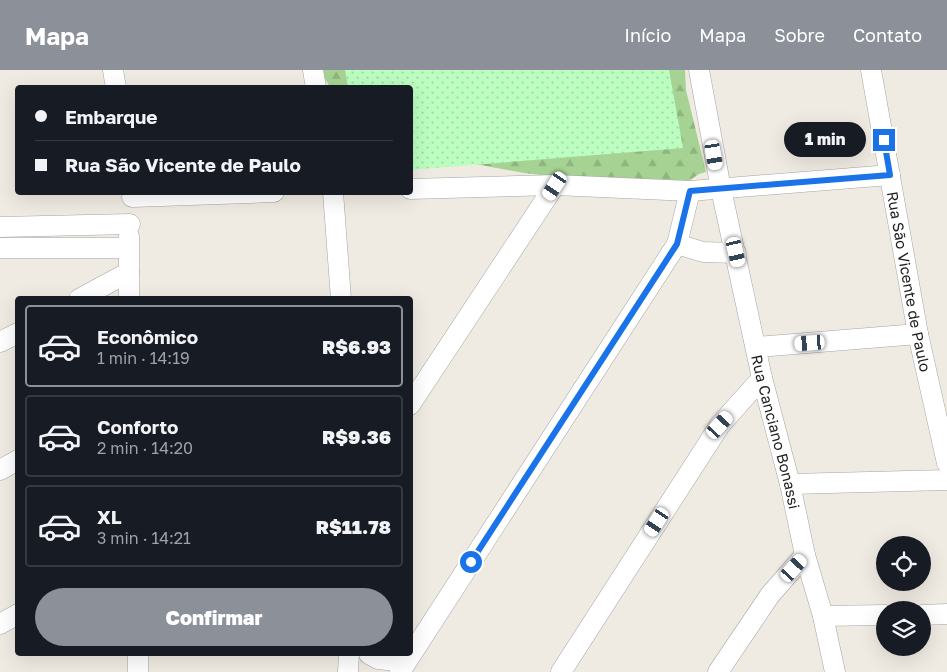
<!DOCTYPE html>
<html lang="pt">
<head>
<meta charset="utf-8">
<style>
	body { margin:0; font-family:"Golos Text",sans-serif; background:#242831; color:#f1f3f6; height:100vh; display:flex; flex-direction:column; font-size:19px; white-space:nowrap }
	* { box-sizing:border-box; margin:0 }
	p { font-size:16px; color:#9ea1a6 }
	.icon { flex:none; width:28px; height:28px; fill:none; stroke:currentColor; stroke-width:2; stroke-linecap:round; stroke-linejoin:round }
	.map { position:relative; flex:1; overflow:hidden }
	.drawer { position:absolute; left:15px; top:226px; width:398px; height:360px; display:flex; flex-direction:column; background:#171b24; border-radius:5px; box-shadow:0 5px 20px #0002 }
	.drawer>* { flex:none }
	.top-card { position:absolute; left:15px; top:15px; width:398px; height:110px; border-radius:5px; box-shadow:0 5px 20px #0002; display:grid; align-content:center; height:110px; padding:0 20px; background:#171b24 }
	.fabs { position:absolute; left:876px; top:466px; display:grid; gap:10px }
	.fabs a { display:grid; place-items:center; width:55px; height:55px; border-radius:50%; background:#171b24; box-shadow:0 5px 20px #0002; font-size:25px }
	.end { position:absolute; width:22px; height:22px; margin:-11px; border:6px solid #1a73e8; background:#fff; box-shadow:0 0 0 2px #fff }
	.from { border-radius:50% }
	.bubble { position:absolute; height:35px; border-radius:18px; background:#171b24; box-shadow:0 5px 20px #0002; font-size:16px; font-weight:800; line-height:35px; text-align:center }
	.car { position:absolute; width:15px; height:30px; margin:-15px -8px; border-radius:6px; box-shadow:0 0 4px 1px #0007; background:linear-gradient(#fff 24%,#345 0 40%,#fff 0 76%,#345 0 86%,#fff 0) }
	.top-card b { display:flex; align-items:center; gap:18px; height:48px; font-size:19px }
	.top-card b+b { border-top:1px solid #363941 }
	.top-card i { width:12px; height:12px; background:#f1f3f6 }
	ul { padding:9px 0 0; list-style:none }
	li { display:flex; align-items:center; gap:15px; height:82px; margin:0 10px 8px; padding:0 10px; border:2px solid #363941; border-radius:5px }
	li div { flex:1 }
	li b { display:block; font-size:19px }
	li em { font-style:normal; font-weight:800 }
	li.on { border-color:#8c9099 }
	li>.icon { width:45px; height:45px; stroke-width:1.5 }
	.primary-button { display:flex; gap:10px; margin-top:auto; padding:10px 20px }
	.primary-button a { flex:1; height:58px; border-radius:30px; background:#8c9099; color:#fff; font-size:20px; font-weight:800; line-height:58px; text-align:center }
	header { display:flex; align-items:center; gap:30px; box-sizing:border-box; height:70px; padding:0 25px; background:#8c9099; color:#fff }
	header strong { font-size:24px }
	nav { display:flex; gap:28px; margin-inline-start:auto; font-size:18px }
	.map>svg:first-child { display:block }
	.forest { fill:url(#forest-firs) }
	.park { fill:url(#park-dots) }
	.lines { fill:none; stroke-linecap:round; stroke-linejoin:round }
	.minor-casing { stroke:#a5a5a5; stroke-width:21 }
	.minor { stroke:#fff; stroke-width:20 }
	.route { stroke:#1a73e8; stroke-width:6 }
	.labels { text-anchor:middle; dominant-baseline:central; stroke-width:4; stroke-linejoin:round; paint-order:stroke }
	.street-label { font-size:15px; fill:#1e1e1e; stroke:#fff }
</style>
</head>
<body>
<header>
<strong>Mapa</strong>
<nav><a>Início</a><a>Mapa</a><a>Sobre</a><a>Contato</a></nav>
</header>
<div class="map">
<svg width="947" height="602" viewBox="0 0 947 602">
	<defs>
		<pattern id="forest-firs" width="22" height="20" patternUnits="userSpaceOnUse" patternTransform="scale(1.25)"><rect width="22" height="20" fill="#a6d393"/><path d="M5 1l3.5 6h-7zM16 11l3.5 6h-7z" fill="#8eb57e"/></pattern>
		<pattern id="park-dots" width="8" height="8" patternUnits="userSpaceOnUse" patternTransform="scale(1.25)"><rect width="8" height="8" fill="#bbfec0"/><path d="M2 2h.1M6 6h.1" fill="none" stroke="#a0d9a5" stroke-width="1.8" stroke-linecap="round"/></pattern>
	</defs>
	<rect width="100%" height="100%" fill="#f0ebe2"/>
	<path class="forest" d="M320 0H685L686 20 706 102 699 104 674 121 524 103 459 91 410 18 330 17Z"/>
	<path class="park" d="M345 0H669L683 78 410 100V18L348 17Z"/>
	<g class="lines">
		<defs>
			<g id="minor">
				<path d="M113 0 116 18"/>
				<path d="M313 0 316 18"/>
				<path id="s1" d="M699 0 721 119 762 308 790 414 805 485 823 546 835 602"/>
				<path id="s2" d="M871 0 918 264 947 393"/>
				<path d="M410 119 555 115 690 121 890 105"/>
				<path d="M333 122 341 229"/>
				<path d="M132 127 274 122"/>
				<path d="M0 157 130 154"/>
				<path d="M677 174 703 182 736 183"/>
				<path d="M0 178H128"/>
				<path d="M79 229 129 202"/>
				<path d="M129 229V166"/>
				<path d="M0 272 18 263"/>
				<path d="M757 277 918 264"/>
				<path d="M410 335 555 115"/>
				<path d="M0 400 18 390"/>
				<path d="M790 414 947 410"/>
				<path d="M922 545 947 544"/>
				<path d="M823 546 885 545"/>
				<path d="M0 554 18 544"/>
				<path d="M138 584V602"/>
				<path d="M369 584 378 589 406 592"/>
				<path d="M348 602 349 584"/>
				<path d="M400 602 677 174 690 121"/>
				<path d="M561 602 720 355 762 308"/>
				<path d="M718 602 770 525 805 485"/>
			</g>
		</defs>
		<use href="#minor" class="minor-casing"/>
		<use href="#minor" class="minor"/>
	</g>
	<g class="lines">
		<path class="route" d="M471 492 677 174 690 121 890 105 884 70"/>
	</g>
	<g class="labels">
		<g class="street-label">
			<text stroke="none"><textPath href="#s2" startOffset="215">Rua São Vicente de Paulo</textPath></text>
			<text stroke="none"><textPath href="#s1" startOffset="370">Rua Canciano Bonassi</textPath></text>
		</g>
	</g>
</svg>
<div class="fabs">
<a><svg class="icon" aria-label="locate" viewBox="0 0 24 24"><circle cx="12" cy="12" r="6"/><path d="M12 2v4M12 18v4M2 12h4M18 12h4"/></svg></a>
<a><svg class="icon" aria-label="layers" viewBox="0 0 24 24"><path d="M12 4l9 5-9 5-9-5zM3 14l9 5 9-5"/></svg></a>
</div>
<i class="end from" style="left:471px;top:492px"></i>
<i class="end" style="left:884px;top:70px"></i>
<div class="bubble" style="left:784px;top:52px;width:82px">1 min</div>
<i class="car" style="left:714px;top:85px;rotate:170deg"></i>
<i class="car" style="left:555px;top:116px;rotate:213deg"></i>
<i class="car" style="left:736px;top:182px;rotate:167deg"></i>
<i class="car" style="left:810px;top:273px;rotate:266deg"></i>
<i class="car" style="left:720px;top:355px;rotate:42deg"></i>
<i class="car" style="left:657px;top:452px;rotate:213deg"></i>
<i class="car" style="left:794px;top:498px;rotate:42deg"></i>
<div class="top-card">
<b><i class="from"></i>Embarque</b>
<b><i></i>Rua São Vicente de Paulo</b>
</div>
<section class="drawer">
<ul>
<li class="on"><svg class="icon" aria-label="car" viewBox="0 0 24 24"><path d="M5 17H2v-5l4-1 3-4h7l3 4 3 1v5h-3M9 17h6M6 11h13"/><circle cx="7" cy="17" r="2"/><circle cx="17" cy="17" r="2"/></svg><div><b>Econômico</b><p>1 min · 14:19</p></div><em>R$6.93</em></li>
<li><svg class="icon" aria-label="car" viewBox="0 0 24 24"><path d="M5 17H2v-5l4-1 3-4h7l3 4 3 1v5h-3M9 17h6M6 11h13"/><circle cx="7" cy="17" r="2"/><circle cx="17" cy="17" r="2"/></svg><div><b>Conforto</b><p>2 min · 14:20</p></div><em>R$9.36</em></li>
<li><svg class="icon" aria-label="car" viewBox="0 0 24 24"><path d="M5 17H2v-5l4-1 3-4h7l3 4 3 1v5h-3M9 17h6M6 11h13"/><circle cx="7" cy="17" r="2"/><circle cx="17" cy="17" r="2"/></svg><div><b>XL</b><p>3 min · 14:21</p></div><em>R$11.78</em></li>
</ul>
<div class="primary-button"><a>Confirmar</a></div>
</section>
</div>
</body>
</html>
